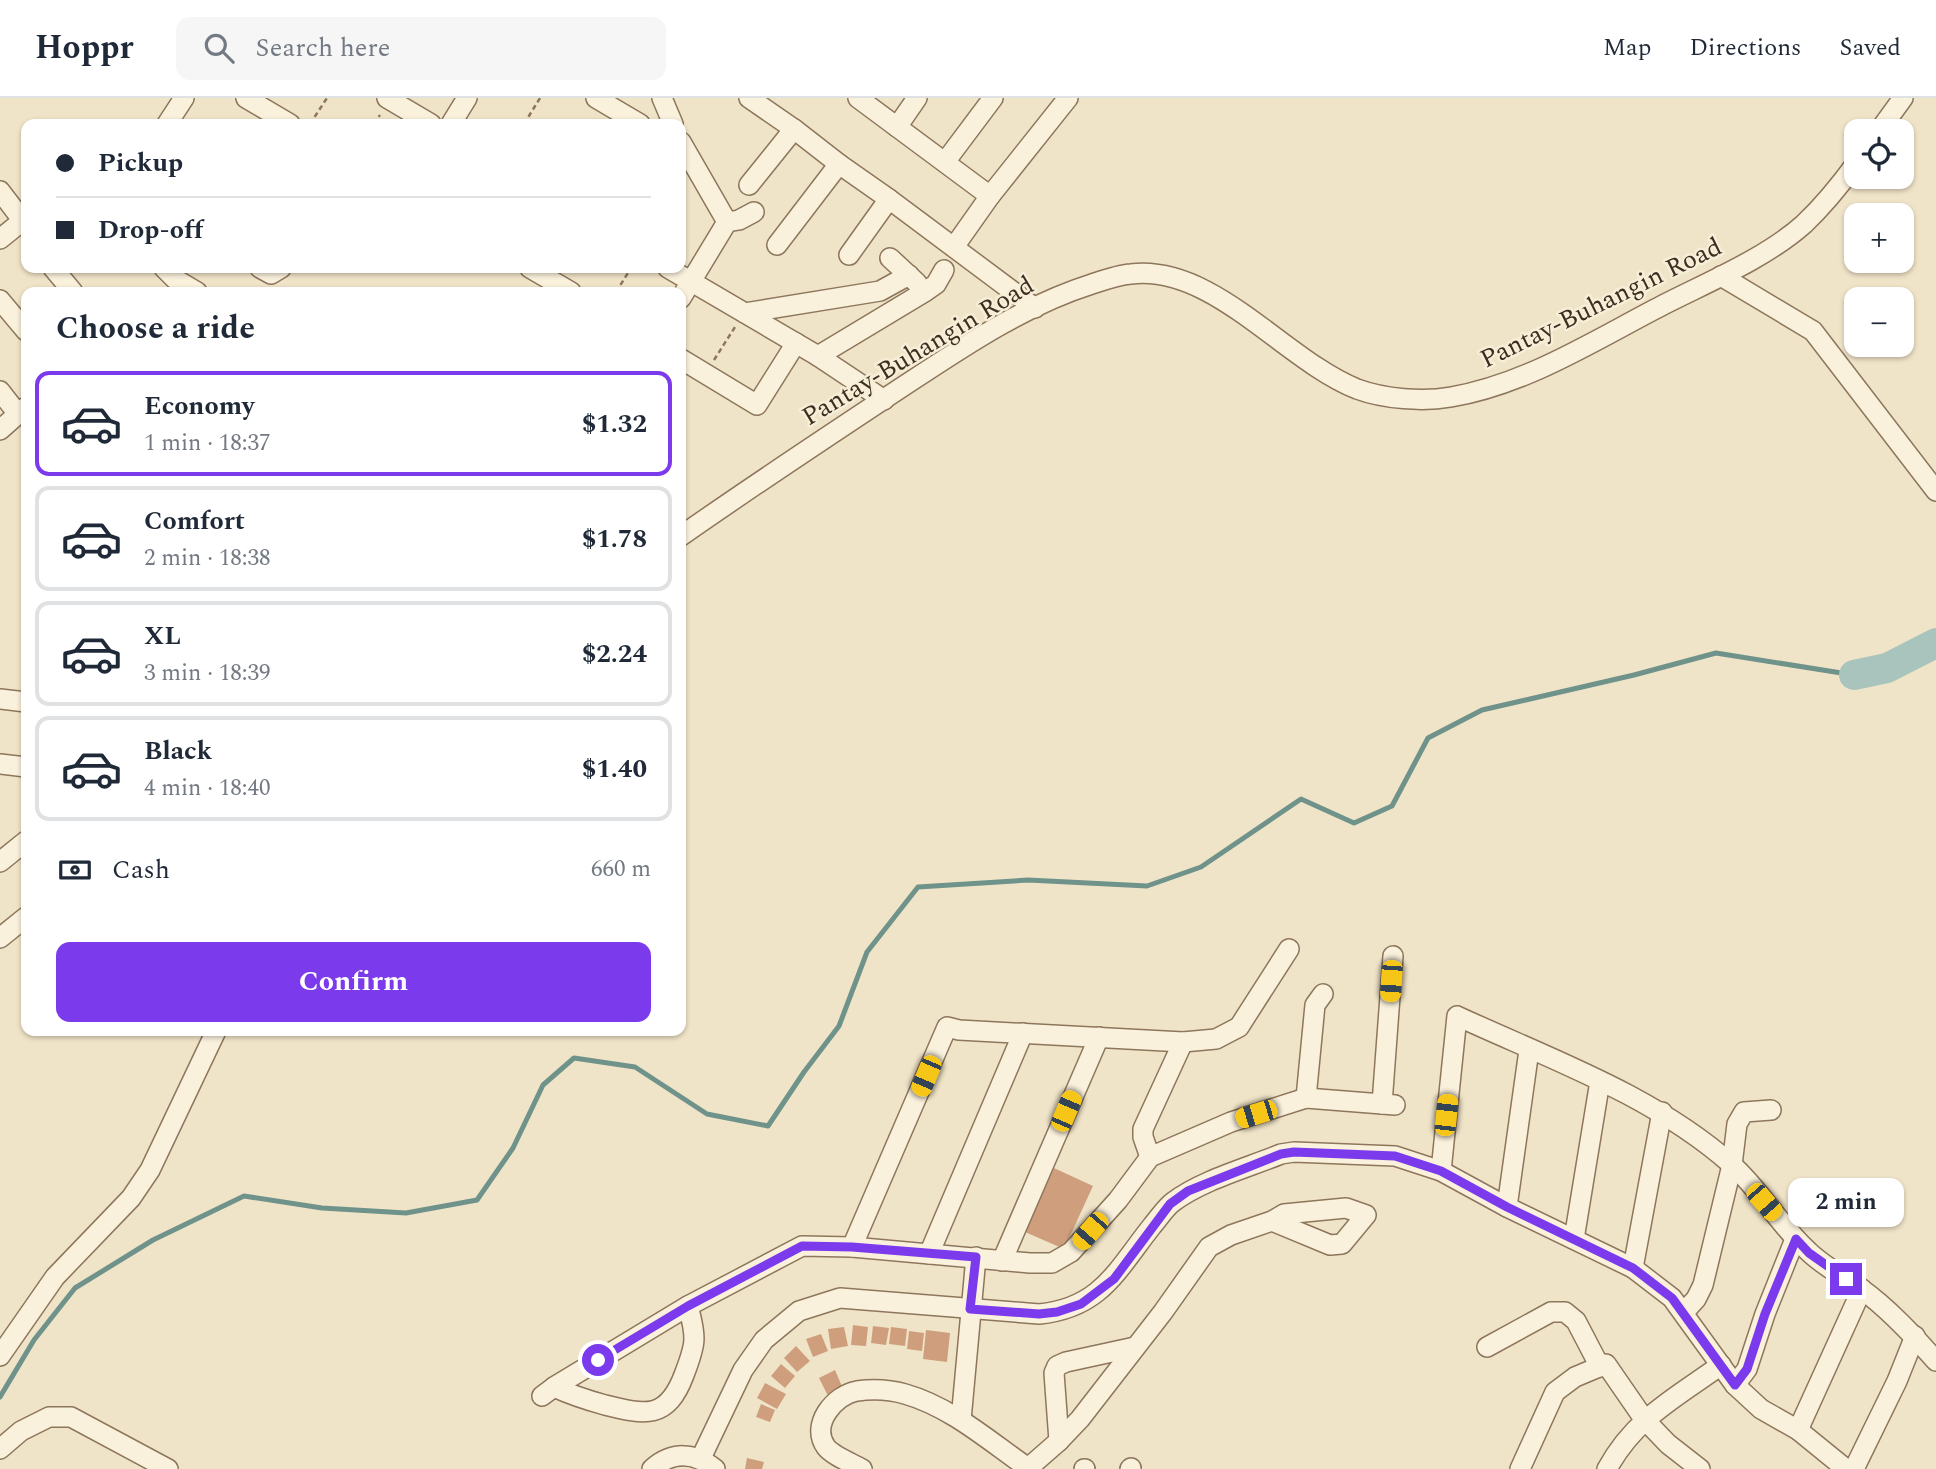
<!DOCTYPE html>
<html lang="en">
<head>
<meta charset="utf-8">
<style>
	body { margin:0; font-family:Spectral,serif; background:#f6f6f7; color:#1f2937; height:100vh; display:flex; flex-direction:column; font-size:26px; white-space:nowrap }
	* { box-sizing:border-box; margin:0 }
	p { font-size:23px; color:#747a83 }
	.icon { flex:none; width:38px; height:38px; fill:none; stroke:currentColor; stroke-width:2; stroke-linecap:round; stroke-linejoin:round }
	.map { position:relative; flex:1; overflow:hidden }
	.sheet { position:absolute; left:21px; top:189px; width:665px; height:749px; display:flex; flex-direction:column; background:#fff; border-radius:14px; box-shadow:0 2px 5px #0004 }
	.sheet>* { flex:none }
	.hud { position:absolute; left:21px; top:21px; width:665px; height:154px; border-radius:14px; box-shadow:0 2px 5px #0004; display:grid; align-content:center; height:154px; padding:0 35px; background:#fff }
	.controls { position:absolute; left:1844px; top:21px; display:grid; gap:14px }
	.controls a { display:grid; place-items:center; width:70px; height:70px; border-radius:14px; background:#fff; box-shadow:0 2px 5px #0004; font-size:35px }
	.end { position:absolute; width:32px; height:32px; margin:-16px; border:9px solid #7c3aed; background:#fff; box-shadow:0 0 0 4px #fff }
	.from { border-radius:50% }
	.bubble { position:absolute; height:49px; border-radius:14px; background:#fff; box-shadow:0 2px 5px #0004; font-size:23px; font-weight:700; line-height:49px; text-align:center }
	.car { position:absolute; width:21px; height:42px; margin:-21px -10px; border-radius:9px; box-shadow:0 0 5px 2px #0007; background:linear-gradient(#f5c518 24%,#345 0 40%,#f5c518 0 76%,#345 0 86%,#f5c518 0) }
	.hud b { display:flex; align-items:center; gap:24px; height:66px; font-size:26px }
	.hud b+b { border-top:2px solid #e0e1e3 }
	.hud i { width:18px; height:18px; background:#1f2937 }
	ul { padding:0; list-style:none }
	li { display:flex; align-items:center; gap:21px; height:105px; margin:0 14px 10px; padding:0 21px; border:4px solid #e0e1e3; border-radius:14px }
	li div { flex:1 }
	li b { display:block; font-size:26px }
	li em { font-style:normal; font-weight:700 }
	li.current { border-color:#7c3aed }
	li>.icon { width:63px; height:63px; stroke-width:1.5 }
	h2 { padding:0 35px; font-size:32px; line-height:84px }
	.pay { display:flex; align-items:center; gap:18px; height:77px; padding:0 35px; font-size:26px }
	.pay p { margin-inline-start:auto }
	.button { display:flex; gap:14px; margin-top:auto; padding:14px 35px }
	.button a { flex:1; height:80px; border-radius:14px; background:#7c3aed; color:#fff; font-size:28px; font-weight:700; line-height:80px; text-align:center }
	header { display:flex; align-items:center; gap:42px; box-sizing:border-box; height:98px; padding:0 35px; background:#fff; border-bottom:2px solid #e0e1e3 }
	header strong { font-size:33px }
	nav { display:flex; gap:38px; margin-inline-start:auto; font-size:24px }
	.search { width:490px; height:63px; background:#f6f6f7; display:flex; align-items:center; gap:18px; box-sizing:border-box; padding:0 24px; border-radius:14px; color:#747a83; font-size:26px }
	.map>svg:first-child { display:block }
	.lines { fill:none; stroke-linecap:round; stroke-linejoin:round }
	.stream { stroke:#6f938a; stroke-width:5 }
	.river { stroke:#a9c4bc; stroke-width:30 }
	.building { fill:#cf9f7d }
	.minor-casing { stroke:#8d765c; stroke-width:22 }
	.path { stroke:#8d765c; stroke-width:2.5; stroke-dasharray:5 3.5; stroke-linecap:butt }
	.minor { stroke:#faf1dc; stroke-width:19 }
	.route { stroke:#7c3aed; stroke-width:9 }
	.labels { text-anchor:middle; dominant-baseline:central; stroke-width:5; stroke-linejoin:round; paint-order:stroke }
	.street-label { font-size:26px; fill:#3d2e20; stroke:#f7eed8 }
</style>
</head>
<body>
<header>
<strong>Hoppr</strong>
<div class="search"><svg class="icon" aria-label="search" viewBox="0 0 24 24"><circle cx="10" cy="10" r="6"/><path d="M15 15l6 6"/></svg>Search here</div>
<nav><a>Map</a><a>Directions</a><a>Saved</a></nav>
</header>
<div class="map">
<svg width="1936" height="1371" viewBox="0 0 1936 1371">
	<rect width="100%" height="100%" fill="#f0e4c8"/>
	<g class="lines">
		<path class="stream" d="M0 1299 34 1242 75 1190 153 1142 244 1098 322 1110 406 1115 477 1102 513 1050 543 987 574 960 635 969 707 1016 768 1028 804 974 839 928 867 854 918 789 1028 782 1147 788 1201 769 1301 701 1354 725 1392 708 1428 640 1482 612 1634 577 1716 555 1854 577"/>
		<path class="river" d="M1854 577 1887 570 1936 545"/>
	</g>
	<g class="building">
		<path d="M1054 1070 1093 1088 1064 1151 1025 1134Z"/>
		<path d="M853 1227 868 1229 866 1248 851 1247Z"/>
		<path d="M873 1228 889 1230 886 1247 871 1245Z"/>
		<path d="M844 1229 848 1248 831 1251 828 1231Z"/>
		<path d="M891 1229 907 1231 905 1248 889 1246Z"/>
		<path d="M926 1232 950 1235 947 1264 923 1261Z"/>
		<path d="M909 1233 924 1235 922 1253 907 1251Z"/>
		<path d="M821 1236 828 1253 813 1259 806 1241Z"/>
		<path d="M796 1248 810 1263 797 1274 784 1260Z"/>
		<path d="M781 1266 795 1278 785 1290 771 1278Z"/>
		<path d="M835 1272 844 1293 829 1300 819 1280Z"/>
		<path d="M765 1285 786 1296 777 1311 757 1300Z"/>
		<path d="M761 1306 775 1312 770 1324 756 1319Z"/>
		<path d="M747 1360 764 1364 762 1371H745Z"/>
	</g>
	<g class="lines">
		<defs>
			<g id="minor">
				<path d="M246 0 290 26"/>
				<path d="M387 0 431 26"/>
				<path d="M596 0 640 26"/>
				<path d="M662 0 673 26"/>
				<path d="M858 0 990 98 1068 0"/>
				<path d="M167 26 184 0"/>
				<path d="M451 26 467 0"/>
				<path d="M897 29 917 0"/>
				<path d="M794 31 839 66"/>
				<path d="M1879 33 1903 0"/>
				<path d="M681 44 727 124"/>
				<path d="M945 64 993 0"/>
				<path d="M749 87 794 31 749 0"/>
				<path d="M0 93 23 123"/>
				<path d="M889 101 1035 210"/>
				<path d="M0 141 26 120"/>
				<path d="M777 147 839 66 889 101 849 157"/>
				<path d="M954 149 990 98"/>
				<path d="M890 160 917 185"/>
				<path d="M53 170 73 194"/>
				<path d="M164 170 175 181 197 194"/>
				<path d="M260 170 271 176 281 170"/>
				<path d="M530 170 571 194"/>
				<path d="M668 170 818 258 884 302"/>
				<path d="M1721 178 1813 233 1936 393"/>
				<path d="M681 200 727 124 739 122 754 114"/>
				<path d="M0 202 26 233"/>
				<path d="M745 215 880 193 909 177"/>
				<path d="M818 258 926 193 936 186 944 172"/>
				<path d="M681 261 757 307 796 245"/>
				<path d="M0 293 18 316"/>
				<path d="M0 332 26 309"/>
				<path d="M681 438C748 391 816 346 884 301 950 258 1016 210 1092 186 1104 182 1118 177 1131 176 1213 166 1284 262 1357 291 1384 301 1423 304 1451 299 1527 286 1595 242 1663 207 1708 184 1766 160 1804 126 1823 108 1841 86 1857 64"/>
				<path d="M0 601 26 604"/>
				<path d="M0 666 26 669"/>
				<path d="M0 764 26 743"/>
				<path d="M0 840 26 819"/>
				<path d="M1306 1000 1315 907 1323 896"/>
				<path d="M1382 1006 1393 858"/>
				<path d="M1150 1059 1143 1039V1031L1183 944"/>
				<path d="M1441 1073 1457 918C1550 961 1653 997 1731 1066 1760 1091 1779 1127 1808 1153 1823 1168 1843 1178 1860 1190 1888 1210 1913 1237 1936 1263"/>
				<path d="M1507 1109 1529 952"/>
				<path d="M1574 1141 1600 983"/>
				<path d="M852 1149 947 929 959 932 1183 944 1216 941 1239 929 1289 851"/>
				<path d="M929 1156 1023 935"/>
				<path d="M1002 1163 1099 939"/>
				<path d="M1633 1170 1662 1014"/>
				<path d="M1684 1214 1696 1201 1703 1187 1732 1067 1737 1026 1744 1014 1771 1012"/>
				<path d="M1487 1249 1551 1214H1565L1576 1223 1600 1269"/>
				<path d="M0 1258 55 1179 131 1100 150 1072 216 933"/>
				<path d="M1735 1287 1747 1271 1765 1216 1795 1141"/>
				<path d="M554 1289C571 1297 587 1302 605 1307 646 1317 667 1322 684 1277 696 1246 697 1240 688 1208"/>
				<path d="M542 1298 554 1289 688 1208 802 1148 852 1149 1030 1165H1052L1071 1154 1118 1102 1150 1059 1231 1024 1306 1000 1395 1007"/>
				<path d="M961 1322 976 1159"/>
				<path d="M1798 1332 1862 1191"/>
				<path d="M1059 1343 1054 1275 1057 1268 1066 1264 1135 1249"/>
				<path d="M0 1351 21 1333 49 1319H71L168 1371"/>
				<path d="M701 1360 743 1272 764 1242 799 1213 840 1200 1039 1216C1101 1210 1117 1172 1152 1128 1159 1120 1165 1110 1173 1104 1202 1082 1247 1070 1281 1056L1294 1054 1395 1058 1441 1073 1507 1109 1633 1170 1672 1200 1735 1287 1761 1311 1798 1332 1846 1371"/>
				<path d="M652 1371C672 1353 695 1354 715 1371"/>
				<path d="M862 1371C852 1365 833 1358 826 1349 810 1327 834 1297 857 1293 872 1291 891 1292 905 1296 951 1309 989 1343 1028 1370"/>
				<path d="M1027 1371 1059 1343 1080 1321 1163 1214 1209 1149 1231 1137 1272 1123 1284 1116 1346 1110 1366 1117 1342 1146 1330 1147 1272 1123"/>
				<path d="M1084 1371H1085"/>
				<path d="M1130 1371 1131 1370"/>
				<path d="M1520 1371 1555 1294 1575 1279 1606 1266 1644 1321 1668 1346 1700 1371"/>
				<path d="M1607 1371C1635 1320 1675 1300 1721 1267"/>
				<path d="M1854 1371 1897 1283 1915 1238"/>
			</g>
		</defs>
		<use href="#minor" class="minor-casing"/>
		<g class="path">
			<path d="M310 26 327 0"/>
			<path d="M374 26 380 17"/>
			<path d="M524 26 540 0"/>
			<path d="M616 194 631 170"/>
			<path d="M714 262 735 229"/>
		</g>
		<use href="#minor" class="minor"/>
	</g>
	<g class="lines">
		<path class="route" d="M598 1262 688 1208 802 1148 852 1149 976 1159 970 1211 1039 1216 1057 1214 1081 1206 1114 1181 1170 1106 1188 1093 1281 1056 1294 1054 1395 1058 1441 1073 1507 1109 1633 1170 1672 1200 1735 1287 1747 1271 1765 1216 1796 1141 1809 1155 1846 1181"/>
	</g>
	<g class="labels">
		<g class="street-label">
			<text transform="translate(1601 205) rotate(-26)">Pantay-Buhangin Road</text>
			<text transform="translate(918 253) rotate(-31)">Pantay-Buhangin Road</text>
		</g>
	</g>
</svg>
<div class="controls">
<a><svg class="icon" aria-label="locate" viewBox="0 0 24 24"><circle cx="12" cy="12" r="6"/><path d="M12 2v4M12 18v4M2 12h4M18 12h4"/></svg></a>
<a>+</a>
<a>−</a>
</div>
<i class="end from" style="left:598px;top:1262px"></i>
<i class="end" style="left:1846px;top:1181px"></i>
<div class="bubble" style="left:1788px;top:1080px;width:116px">2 min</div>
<i class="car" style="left:1391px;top:883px;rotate:184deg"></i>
<i class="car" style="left:926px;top:978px;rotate:203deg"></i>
<i class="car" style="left:1066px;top:1013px;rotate:23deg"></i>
<i class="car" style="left:1256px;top:1016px;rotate:253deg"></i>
<i class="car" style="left:1446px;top:1017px;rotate:6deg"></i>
<i class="car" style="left:1764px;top:1104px;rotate:139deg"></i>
<i class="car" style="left:1090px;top:1133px;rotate:221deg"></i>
<div class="hud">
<b><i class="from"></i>Pickup</b>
<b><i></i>Drop-off</b>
</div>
<section class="sheet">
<h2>Choose a ride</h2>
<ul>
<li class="current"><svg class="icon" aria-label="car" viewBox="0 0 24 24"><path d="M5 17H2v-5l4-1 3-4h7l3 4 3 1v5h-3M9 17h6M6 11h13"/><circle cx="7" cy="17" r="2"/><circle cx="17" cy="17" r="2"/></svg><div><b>Economy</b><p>1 min · 18:37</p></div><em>$1.32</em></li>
<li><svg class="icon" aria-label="car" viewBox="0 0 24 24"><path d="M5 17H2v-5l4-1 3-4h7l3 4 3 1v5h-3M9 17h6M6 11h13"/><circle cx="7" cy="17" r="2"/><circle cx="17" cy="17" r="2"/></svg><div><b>Comfort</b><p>2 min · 18:38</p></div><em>$1.78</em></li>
<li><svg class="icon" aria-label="car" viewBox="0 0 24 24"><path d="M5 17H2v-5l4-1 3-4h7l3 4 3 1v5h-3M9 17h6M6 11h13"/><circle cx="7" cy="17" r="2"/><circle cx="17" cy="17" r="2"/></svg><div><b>XL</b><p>3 min · 18:39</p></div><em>$2.24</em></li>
<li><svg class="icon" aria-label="car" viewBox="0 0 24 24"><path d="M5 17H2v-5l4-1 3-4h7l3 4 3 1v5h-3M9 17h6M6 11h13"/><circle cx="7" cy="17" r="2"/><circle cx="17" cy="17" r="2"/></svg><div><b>Black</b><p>4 min · 18:40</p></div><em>$1.40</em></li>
</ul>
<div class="pay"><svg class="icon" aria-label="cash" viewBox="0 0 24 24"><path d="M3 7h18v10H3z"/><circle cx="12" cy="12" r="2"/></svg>Cash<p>660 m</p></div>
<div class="button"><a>Confirm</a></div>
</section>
</div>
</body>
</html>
